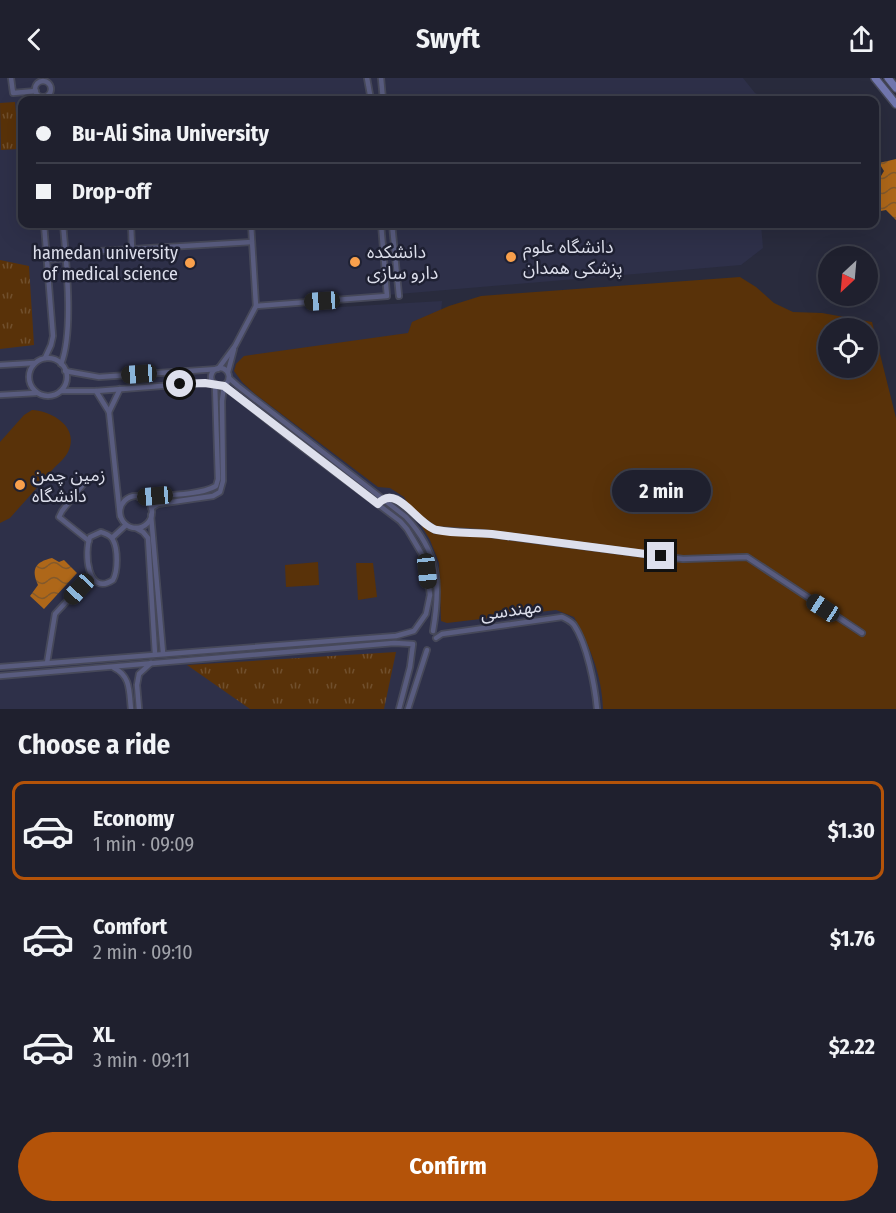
<!DOCTYPE html>
<html lang="en">
<head>
<meta charset="utf-8">
<style>
	body { margin:0; font-family:"Fira Sans Condensed","Noto Sans Arabic",sans-serif; background:#272836; color:#f1f3f6; height:100vh; display:flex; flex-direction:column; font-size:22px; white-space:nowrap }
	* { box-sizing:border-box; margin:0 }
	p { font-size:20px; color:#a1a3aa }
	.icon { flex:none; width:33px; height:33px; fill:none; stroke:currentColor; stroke-width:2; stroke-linecap:round; stroke-linejoin:round }
	.map { position:relative; height:631px; overflow:hidden }
	.panel { display:flex; flex-direction:column; background:#1f202e; flex:1 }
	.panel>* { flex:none }
	.top-card { position:absolute; left:18px; top:18px; width:861px; height:132px; border-radius:12px; box-shadow:0 6px 24px #0002,0 0 0 2px #3c3e4a; display:grid; align-content:center; height:132px; padding:0 18px; background:#1f202e }
	.needle { width:39px; rotate:206deg }
	.fabs { position:absolute; left:818px; top:168px; display:grid; gap:12px }
	.fabs a { display:grid; place-items:center; width:60px; height:60px; border-radius:50%; background:#1f202e; box-shadow:0 6px 24px #0002,0 0 0 2px #3c3e4a; font-size:30px }
	.end { position:absolute; width:27px; height:27px; margin:-14px; border:8px solid #dddfec; background:#111; box-shadow:0 0 0 3px #111 }
	.from { border-radius:50% }
	.bubble { position:absolute; height:42px; border-radius:21px; background:#1f202e; box-shadow:0 6px 24px #0002,0 0 0 2px #3c3e4a; font-size:20px; font-weight:700; line-height:42px; text-align:center }
	.car { position:absolute; width:18px; height:36px; margin:-18px -9px; border-radius:8px; box-shadow:0 0 4px 2px #0007; background:linear-gradient(#222 24%,#8ab4d8 0 40%,#222 0 76%,#8ab4d8 0 86%,#222 0) }
	.top-card b { display:flex; align-items:center; gap:21px; height:57px; font-size:22px }
	.top-card b+b { border-top:2px solid #3c3e4a }
	.top-card i { width:15px; height:15px; background:#f1f3f6 }
	ul { padding:0; list-style:none }
	li { display:flex; align-items:center; gap:18px; height:99px; margin:0 12px 9px; padding:0 6px; border:3px solid transparent; border-radius:12px }
	li div { flex:1 }
	li b { display:block; font-size:22px }
	li em { font-style:normal; font-weight:700 }
	li.active { border-color:#b45309 }
	li>.icon { width:54px; height:54px; stroke-width:1.5 }
	h2 { padding:0 18px; font-size:27px; line-height:72px }
	.button { display:flex; gap:12px; margin-top:auto; padding:12px 18px }
	.button a { flex:1; height:69px; border-radius:36px; background:#b45309; color:#fff; font-size:24px; font-weight:700; line-height:69px; text-align:center }
	header { display:flex; justify-content:space-between; align-items:center; height:78px; padding:0 18px; background:#1f202e; font-size:27px; font-weight:700 }
	.map>svg:first-child { display:block }
	.built { fill:#2e3049 }
	.grass { fill:url(#grass-tufts) }
	.garden { fill:#593209; fill-rule:evenodd }
	.water { fill:url(#water-waves) }
	.lines { fill:none; stroke-linecap:round; stroke-linejoin:round }
	.street-casing { stroke:#464859; stroke-width:8 }
	.secondary-casing { stroke:#464859; stroke-width:10 }
	.street { stroke:#595c7f; stroke-width:4.5 }
	.secondary { stroke:#7176ae; stroke-width:7 }
	.route { stroke:#dddfec; stroke-width:8 }
	.poi-dot { fill:#f9a04c; stroke:#1f2133; stroke-width:2 }
	.labels { text-anchor:middle; dominant-baseline:central; stroke-width:5; stroke-linejoin:round; paint-order:stroke }
	.poi-label { font-size:18px; fill:#dddfec; stroke:#1f2133; text-anchor:start }
	.street-label { font-size:18px; fill:#dddfec; stroke:#1f2133 }
</style>
</head>
<body>
<header><svg class="icon" aria-label="back" viewBox="0 0 24 24"><path d="M15 5l-7 7 7 7"/></svg>Swyft<svg class="icon" aria-label="share" viewBox="0 0 24 24"><path d="M12 15V3M7 8l5-5 5 5M5 13v7h14v-7"/></svg></header>
<div class="map">
<svg width="896" height="631" viewBox="0 0 896 631">
	<defs>
		<pattern id="grass-tufts" width="24" height="20" patternUnits="userSpaceOnUse" patternTransform="scale(1.5)"><rect width="24" height="20" fill="#593209"/><path d="M3 7l-1-3M5 7V3M7 7l1-3M15 17l-1-3M17 17v-4M19 17l1-3" fill="none" stroke="#704f2d"/></pattern>
		<pattern id="water-waves" width="16" height="10" patternUnits="userSpaceOnUse" patternTransform="scale(1.5)"><rect width="16" height="10" fill="#ae6719"/><path d="M0 5q4-4 8 0t8 0" fill="none" stroke="#83592b"/></pattern>
	</defs>
	<rect width="100%" height="100%" fill="#292b3d"/>
	<path class="built" d="M0 0H365L366 5 367 0H743L755 15 763 19 762 22H22V146H761L763 170 741 187 305 224 306 231 442 223 439 260 536 496 678 631H0Z"/>
	<g class="grass">
		<path d="M15 24 19 71 1 72 0 25Z"/>
		<path d="M0 182 29 188 34 267 0 271Z"/>
		<path d="M396 574 384 631H250L187 587Z"/>
	</g>
	<g class="garden">
		<path d="M740 199 756 209 774 225 793 234 822 235 872 244 896 340V631H603C602 597 590 569 574 539L556 532 447 545 441 543 439 485 430 462 404 419 390 410 378 409 255 316 242 304 234 293 236 286 244 278 408 255 412 244 449 228 481 218ZM828 250H867V290H828Z"/>
		<path d="M32 332C52 333 80 349 68 374 65 380 58 386 53 391 39 408 24 424 10 440L0 445V364L24 337Z"/>
		<path d="M318 484 319 507 286 509 285 487Z"/>
		<path d="M356 485H373L377 519 358 522Z"/>
	</g>
	<g class="water">
		<path d="M896 81V142L886 132 875 134 874 101 878 103 884 93 879 85Z"/>
		<path d="M52 480 59 484 64 482 77 495 44 531 30 518 38 507C31 491 35 484 52 480Z"/>
	</g>
	<g class="lines">
		<defs>
			<g id="street">
				<path d="M11 0 13 15 36 13"/>
				<path d="M367 0 371 22"/>
				<path d="M381 0 383 22"/>
				<circle cx="43" cy="11" r="8"/>
				<path d="M44 146 53 258 51 267 45 280"/>
				<path d="M131 146 132 171"/>
				<path d="M392 146 399 218"/>
				<path d="M66 175 252 164"/>
				<path d="M48 182 66 180"/>
				<path d="M256 228 387 218 381 146"/>
				<circle cx="48" cy="299" r="19"/>
				<path d="M61 286C74 254 66 181 63 146"/>
				<path d="M0 287 34 285"/>
				<circle cx="220" cy="299" r="9"/>
				<path d="M65 293 99 299 218 291 235 268 256 228 251 146"/>
				<path d="M228 294 234 271"/>
				<path d="M229 300 238 308 406 439C439 475 441 506 433 553"/>
				<path d="M61 313H96L200 305 215 306 218 401 216 408C199 418 159 417 139 419"/>
				<path d="M96 313 109 334 120 438"/>
				<path d="M0 317 36 315"/>
				<path d="M109 334 120 311"/>
				<path d="M85 404 62 433 59 439 89 463"/>
				<circle cx="136" cy="434" r="16"/>
				<path d="M378 426 382 421 389 419 397 421 418 440 435 452 482 455 683 481 747 479 862 555"/>
				<path d="M151 437 163 575"/>
				<path d="M136 450 143 454 148 460 155 576"/>
				<path d="M101 454C106 456 111 457 113 462 118 471 118 493 113 502 87 519 84 474 90 459Z"/>
				<path d="M112 460 126 447"/>
				<path d="M436 560 442 556 562 539C566 541 571 543 574 547 587 566 595 608 597 631"/>
				<path d="M47 585 55 536 90 498"/>
				<path d="M0 589 396 558 414 553 426 536 430 517 427 493 423 478 407 451 400 443 299 367 224 308 222 323 223 403 220 414 213 418 158 426 151 430"/>
				<path d="M114 590C131 598 129 614 131 631"/>
				<path d="M0 598 394 565 413 566 410 589 399 631"/>
				<path d="M139 631 137 607 139 596 151 585"/>
				<path d="M408 631 427 572"/>
			</g>
			<g id="secondary">
				<path d="M875 0 896 26"/>
				<path d="M888 0 896 10"/>
			</g>
		</defs>
		<use href="#street" class="street-casing"/>
		<use href="#secondary" class="secondary-casing"/>
		<use href="#street" class="street"/>
		<use href="#secondary" class="secondary"/>
	</g>
	<g class="lines">
		<path class="route" d="M180 306 205 305 224 308 378 426C397 404 418 448 437 452 455 456 474 454 492 456 549 463 605 471 661 478"/>
	</g>
	<g class="poi-dot">
		<circle cx="511" cy="179" r="6"/>
		<circle cx="355" cy="184" r="6"/>
		<circle cx="190" cy="185" r="6"/>
		<circle cx="20" cy="407" r="6"/>
	</g>
	<g class="labels">
		<g class="poi-label">
			<text x="523" y="169">دانشگاه علوم<tspan x="523" dy="21">پزشکی همدان</tspan></text>
			<text x="367" y="174">دانشکده<tspan x="367" dy="21">دارو سازی</tspan></text>
			<text x="178" y="175" text-anchor="end">hamedan university<tspan x="178" dy="21">of medical science</tspan></text>
			<text x="32" y="397">زمین چمن<tspan x="32" dy="21">دانشگاه</tspan></text>
		</g>
		<g class="street-label">
			<text transform="translate(511 532) rotate(-8)">مهندسی</text>
		</g>
	</g>
</svg>
<div class="fabs">
<a><svg class="needle" viewBox="-14 -14 28 28"><path d="M0-13l5 13h-10z" fill="#e53935"/><path d="M0 13l5-13h-10z" fill="#a1a3aa"/></svg></a>
<a><svg class="icon" aria-label="locate" viewBox="0 0 24 24"><circle cx="12" cy="12" r="6"/><path d="M12 2v4M12 18v4M2 12h4M18 12h4"/></svg></a>
</div>
<i class="end from" style="left:180px;top:306px"></i>
<i class="end" style="left:661px;top:478px"></i>
<div class="bubble" style="left:612px;top:392px;width:99px">2 min</div>
<i class="car" style="left:322px;top:223px;rotate:266deg"></i>
<i class="car" style="left:139px;top:296px;rotate:266deg"></i>
<i class="car" style="left:155px;top:418px;rotate:265deg"></i>
<i class="car" style="left:427px;top:493px;rotate:174deg"></i>
<i class="car" style="left:79px;top:511px;rotate:223deg"></i>
<i class="car" style="left:823px;top:530px;rotate:303deg"></i>
<div class="top-card">
<b><i class="from"></i>Bu-Ali Sina University</b>
<b><i></i>Drop-off</b>
</div>
</div>
<section class="panel">
<h2>Choose a ride</h2>
<ul>
<li class="active"><svg class="icon" aria-label="car" viewBox="0 0 24 24"><path d="M5 17H2v-5l4-1 3-4h7l3 4 3 1v5h-3M9 17h6M6 11h13"/><circle cx="7" cy="17" r="2"/><circle cx="17" cy="17" r="2"/></svg><div><b>Economy</b><p>1 min · 09:09</p></div><em>$1.30</em></li>
<li><svg class="icon" aria-label="car" viewBox="0 0 24 24"><path d="M5 17H2v-5l4-1 3-4h7l3 4 3 1v5h-3M9 17h6M6 11h13"/><circle cx="7" cy="17" r="2"/><circle cx="17" cy="17" r="2"/></svg><div><b>Comfort</b><p>2 min · 09:10</p></div><em>$1.76</em></li>
<li><svg class="icon" aria-label="car" viewBox="0 0 24 24"><path d="M5 17H2v-5l4-1 3-4h7l3 4 3 1v5h-3M9 17h6M6 11h13"/><circle cx="7" cy="17" r="2"/><circle cx="17" cy="17" r="2"/></svg><div><b>XL</b><p>3 min · 09:11</p></div><em>$2.22</em></li>
</ul>
<div class="button"><a>Confirm</a></div>
</section>
</body>
</html>
